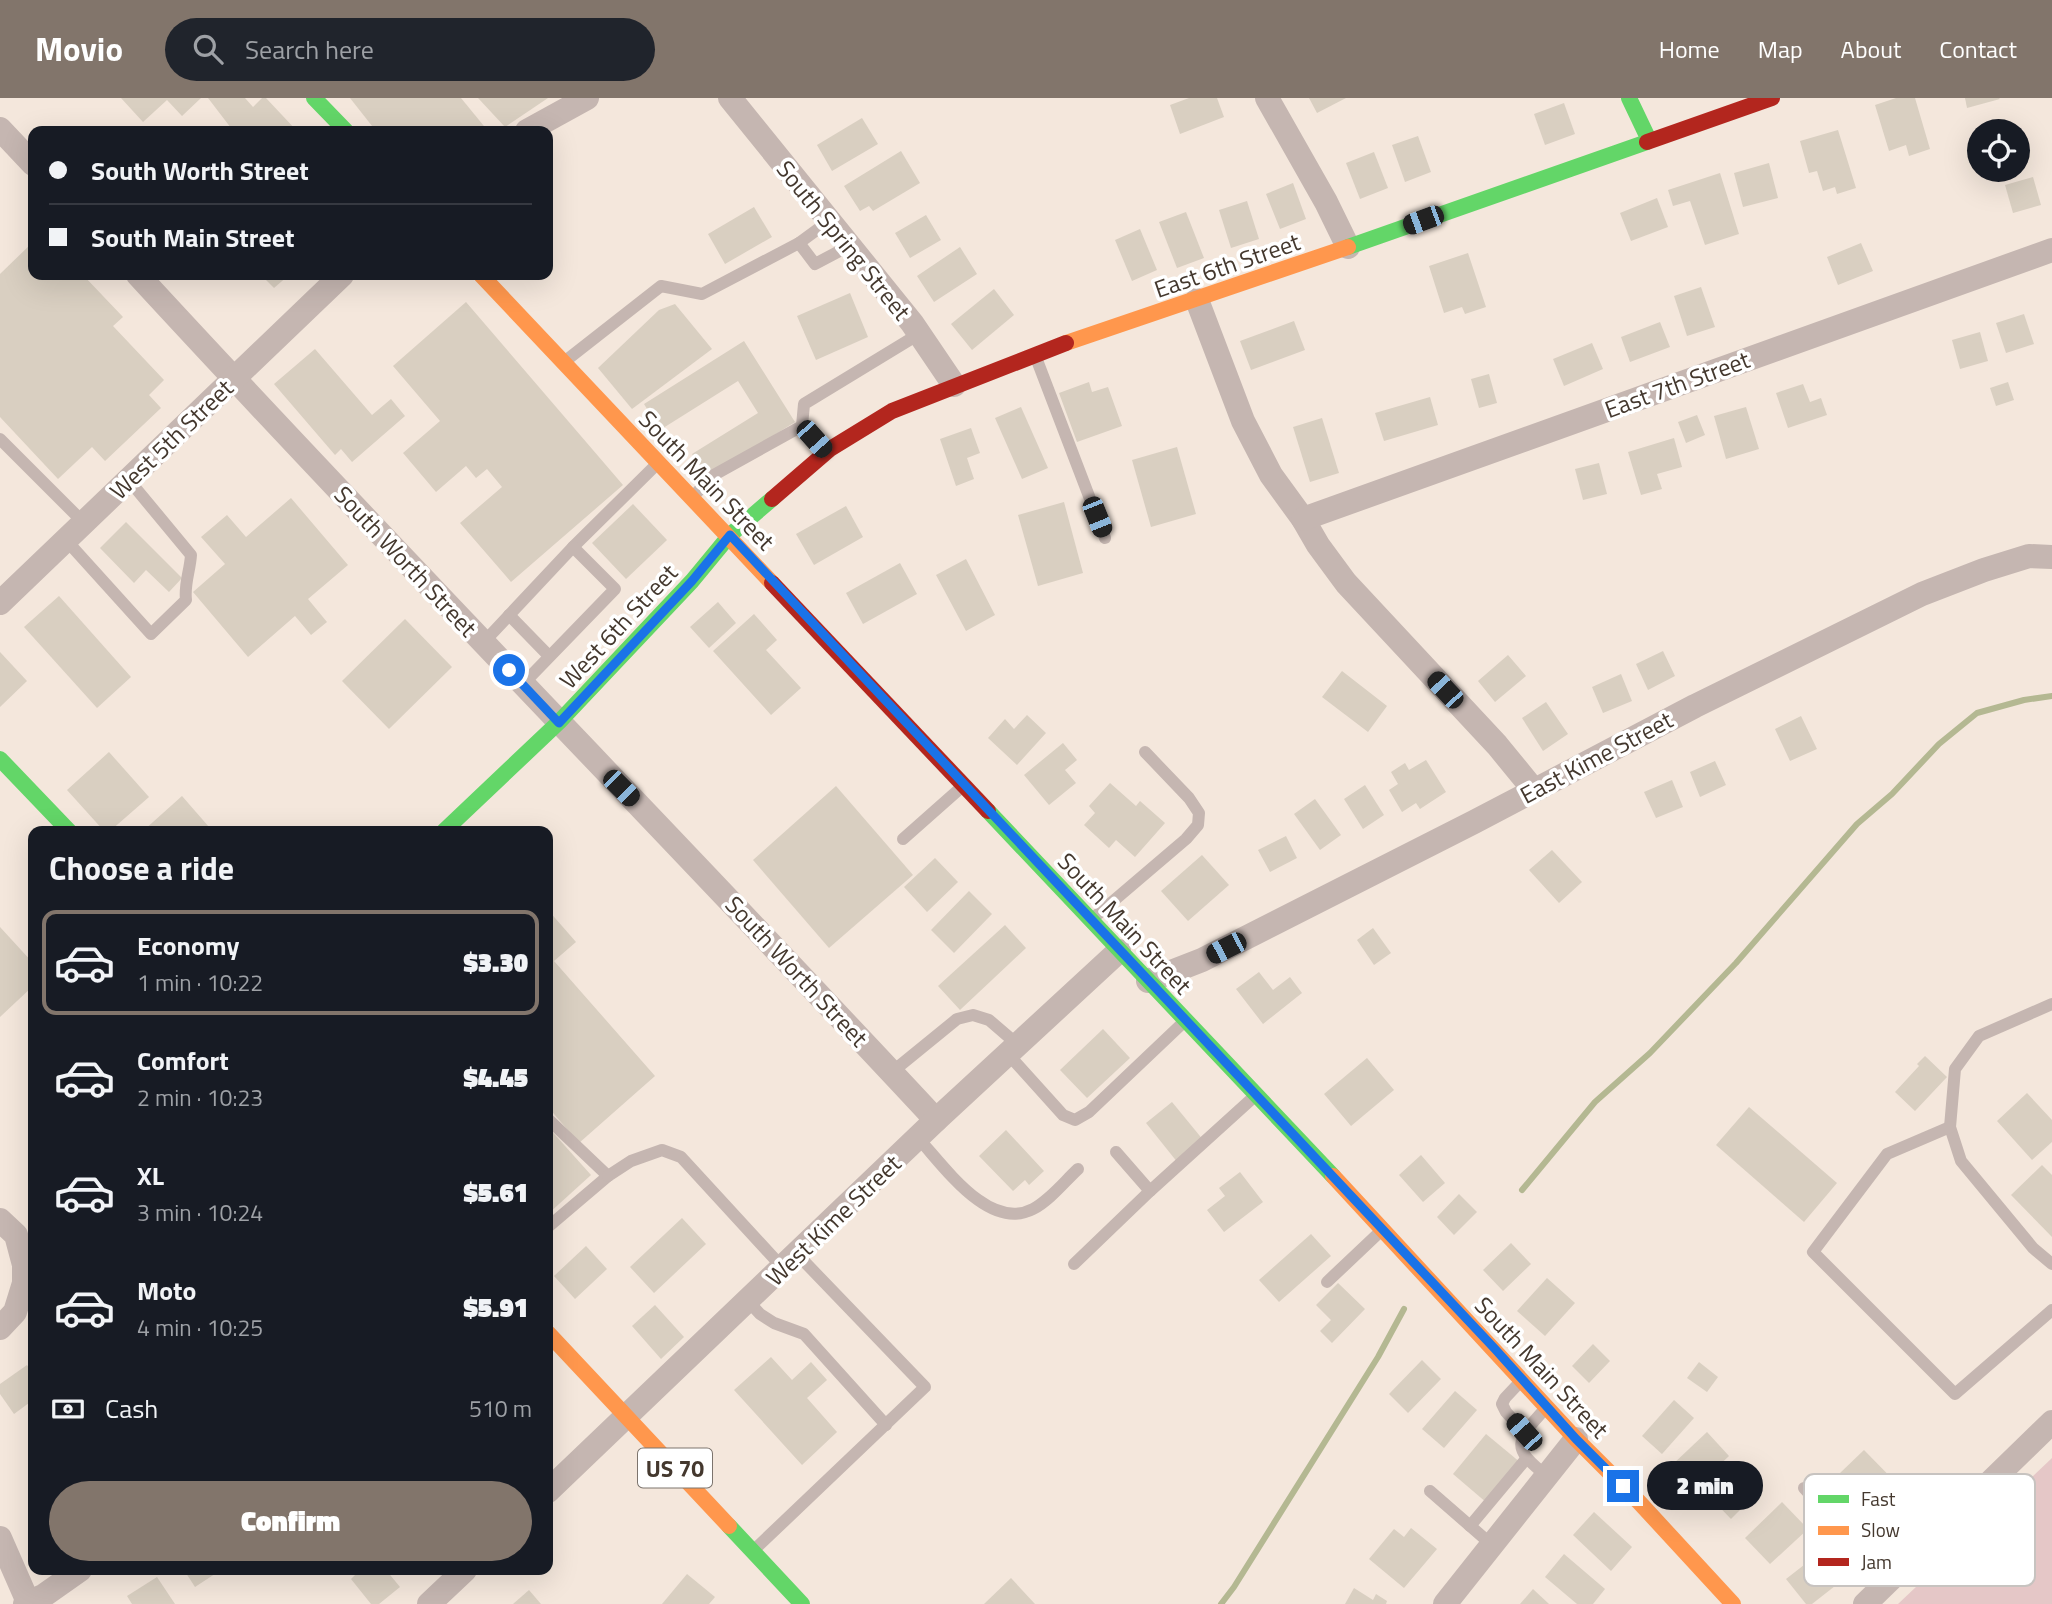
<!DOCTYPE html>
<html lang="en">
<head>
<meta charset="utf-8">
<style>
	body { margin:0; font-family:"Titillium Web",sans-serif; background:#20242c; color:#f1f3f6; height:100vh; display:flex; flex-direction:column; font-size:26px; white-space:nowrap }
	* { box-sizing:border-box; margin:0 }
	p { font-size:23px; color:#9ea1a6 }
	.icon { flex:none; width:38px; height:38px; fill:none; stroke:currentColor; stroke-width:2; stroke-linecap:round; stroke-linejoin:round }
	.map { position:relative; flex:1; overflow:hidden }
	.panel { position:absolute; left:28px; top:728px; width:525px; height:749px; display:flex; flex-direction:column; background:#171b24; border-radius:14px; box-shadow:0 7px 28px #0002 }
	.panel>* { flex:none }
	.hud { position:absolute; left:28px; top:28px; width:525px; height:154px; border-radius:14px; box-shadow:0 7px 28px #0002; display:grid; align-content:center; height:154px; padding:0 21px; background:#171b24 }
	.controls { position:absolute; left:1967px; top:21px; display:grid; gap:14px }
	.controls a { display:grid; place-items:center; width:63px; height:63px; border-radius:50%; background:#171b24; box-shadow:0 7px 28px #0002; font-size:35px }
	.end { position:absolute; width:32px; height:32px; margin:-16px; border:9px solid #1a73e8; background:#fff; box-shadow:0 0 0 4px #fff }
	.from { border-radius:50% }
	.bubble { position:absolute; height:49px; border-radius:24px; background:#171b24; box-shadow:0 7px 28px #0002; font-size:23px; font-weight:800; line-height:49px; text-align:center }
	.car { position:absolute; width:21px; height:42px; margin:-21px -10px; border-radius:9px; box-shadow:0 0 5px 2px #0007; background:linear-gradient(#222 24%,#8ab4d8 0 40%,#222 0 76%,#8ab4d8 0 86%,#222 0) }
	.hud b { display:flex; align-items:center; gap:24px; height:66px; font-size:26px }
	.hud b+b { border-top:2px solid #363941 }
	.hud i { width:18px; height:18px; background:#f1f3f6 }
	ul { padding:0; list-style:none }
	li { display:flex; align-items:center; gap:21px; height:105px; margin:0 14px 10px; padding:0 7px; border:4px solid transparent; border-radius:14px }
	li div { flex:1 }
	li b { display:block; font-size:26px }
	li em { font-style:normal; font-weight:800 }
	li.current { border-color:#82756b }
	li>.icon { width:63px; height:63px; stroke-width:1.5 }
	h2 { padding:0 21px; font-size:32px; line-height:84px }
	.pay { display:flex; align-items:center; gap:18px; height:77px; padding:0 21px; font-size:26px }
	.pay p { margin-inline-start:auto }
	.button { display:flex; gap:14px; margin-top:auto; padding:14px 21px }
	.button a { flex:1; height:80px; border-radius:42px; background:#82756b; color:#fff; font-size:28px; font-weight:800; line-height:80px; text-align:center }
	header { display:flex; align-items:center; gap:42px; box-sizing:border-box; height:98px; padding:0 35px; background:#82756b; color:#fff }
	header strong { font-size:33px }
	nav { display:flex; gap:38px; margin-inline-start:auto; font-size:24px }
	.search { width:490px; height:63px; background:#20242c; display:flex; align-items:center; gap:18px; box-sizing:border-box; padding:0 24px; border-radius:38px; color:#9ea1a6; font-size:26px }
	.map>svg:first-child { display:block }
	.green { fill:#e5c7c7 }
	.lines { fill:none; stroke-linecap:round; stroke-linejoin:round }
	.stream { stroke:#b4b892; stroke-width:6 }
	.building { fill:#d9cfc1 }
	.lane { stroke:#c5b6b1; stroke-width:12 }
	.street { stroke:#c5b6b1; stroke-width:24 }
	.fast { stroke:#63d668; stroke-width:16 }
	.slow { stroke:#ff974d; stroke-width:16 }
	.jam { stroke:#b3261e; stroke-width:16 }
	.route { stroke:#1a73e8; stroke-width:9 }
	.labels { text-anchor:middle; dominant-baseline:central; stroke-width:7; stroke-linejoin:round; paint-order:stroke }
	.shield { fill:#fff; stroke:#7c746d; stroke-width:2 }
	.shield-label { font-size:23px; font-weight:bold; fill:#44382e }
	.street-label { font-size:24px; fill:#44382e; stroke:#fff }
	.key { fill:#fff; stroke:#c7c3c0; stroke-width:2 }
	.key-label { font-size:19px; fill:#44382e }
</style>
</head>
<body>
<header>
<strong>Movio</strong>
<div class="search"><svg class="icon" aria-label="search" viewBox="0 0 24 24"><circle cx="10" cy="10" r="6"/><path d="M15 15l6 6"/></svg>Search here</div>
<nav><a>Home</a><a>Map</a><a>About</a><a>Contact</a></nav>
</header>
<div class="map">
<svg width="2052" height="1506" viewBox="0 0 2052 1506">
	<rect width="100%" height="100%" fill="#f4e7dc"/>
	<path class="green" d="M2052 1360V1506H1898Z"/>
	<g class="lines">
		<g class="stream">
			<path d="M1522 1092 1595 1004 1650 955 1736 865 1857 726 1892 696 1939 646 1977 615 2024 602 2052 598"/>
			<path d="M1221 1506 1234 1489 1378 1259 1404 1211"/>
		</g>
	</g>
	<g class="building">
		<path d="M121 0H201L182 18 167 2 143 24Z"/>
		<path d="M208 0H245L253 9 262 0H266L297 33H227L231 30Z"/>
		<path d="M350 0H461L488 33H376Z"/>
		<path d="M478 0H548L505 29Z"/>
		<path d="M1189 0H1217L1224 19 1180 36 1170 7Z"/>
		<path d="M1309 0H1346L1317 15Z"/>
		<path d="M1896 0H1915L1930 51 1909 58 1906 47 1889 53 1875 7Z"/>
		<path d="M1965 0H1999L2000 1 1967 10Z"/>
		<path d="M1564 5 1575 36 1545 47 1534 16Z"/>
		<path d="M862 20 878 46 832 73 817 47Z"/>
		<path d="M1838 32 1856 90 1837 96 1835 89 1823 93 1817 73 1809 75 1800 43Z"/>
		<path d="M1418 38 1431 74 1405 84 1392 47Z"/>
		<path d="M901 53 920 85 873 113 869 108 860 113 844 88Z"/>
		<path d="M1374 54 1388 90 1360 101 1346 65Z"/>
		<path d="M1769 65 1778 100 1743 109 1734 75Z"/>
		<path d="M1720 75 1739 136 1705 147 1690 103 1673 108 1668 92Z"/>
		<path d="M2033 79 2041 107 2013 115 2005 87Z"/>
		<path d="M1293 85 1306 121 1280 131 1266 96Z"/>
		<path d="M1657 100 1668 129 1631 143 1620 115Z"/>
		<path d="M1247 103 1259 141 1231 150 1219 112Z"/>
		<path d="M754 109 772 139 725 166 708 136Z"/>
		<path d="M1186 114 1204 160 1177 170 1159 124Z"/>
		<path d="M926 117 941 142 910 160 895 135Z"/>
		<path d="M1140 131 1157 172 1132 183 1115 142Z"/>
		<path d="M33 144V177H83L123 219 113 228 164 282 149 297 161 310 105 363 92 349 58 381 0 319V176Z"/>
		<path d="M1861 145 1873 173 1838 187 1827 159Z"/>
		<path d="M960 149 977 176 934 204 917 178Z"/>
		<path d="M1468 155 1486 209 1465 216 1462 209 1444 215 1429 168Z"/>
		<path d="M261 177H289L274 190Z"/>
		<path d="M1701 189 1715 229 1687 238 1674 198Z"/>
		<path d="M994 191 1014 217 972 252 951 226Z"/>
		<path d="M850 195 868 239 816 262 797 218Z"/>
		<path d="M466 204 623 387 511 484 460 425 502 389 487 371 476 380 466 368 436 394 403 355 440 323 393 268Z"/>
		<path d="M675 206 712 251 632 311 598 270 659 212Z"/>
		<path d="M2024 216 2034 246 2006 255 1996 225Z"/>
		<path d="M1294 223 1305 252 1251 272 1240 243Z"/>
		<path d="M1660 224 1670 249 1630 264 1621 239Z"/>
		<path d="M1980 234 1988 263 1960 271 1952 242Z"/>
		<path d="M744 243 795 324 706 380 692 356 758 315 738 283 660 332 644 306Z"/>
		<path d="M1592 245 1603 271 1564 288 1553 261Z"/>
		<path d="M315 251 372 317 391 301 405 318 352 364 341 351 335 357 274 286Z"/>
		<path d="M1489 276 1497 305 1479 310 1471 281Z"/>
		<path d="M1089 284 1092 294 1108 289 1122 328 1077 344 1059 295Z"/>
		<path d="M2008 284 2014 302 1996 308 1990 290Z"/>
		<path d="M1803 286 1810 304 1821 300 1827 317 1788 330 1776 295Z"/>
		<path d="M1430 299 1438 327 1384 343 1375 315Z"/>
		<path d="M1021 309 1048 370 1022 381 995 320Z"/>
		<path d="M1746 309 1759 351 1726 361 1714 318Z"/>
		<path d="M1697 317 1705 337 1686 345 1678 324Z"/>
		<path d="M1322 320 1339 375 1310 384 1293 329Z"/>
		<path d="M971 330 980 355 967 360 974 381 956 388 940 341Z"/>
		<path d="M1674 340 1682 369 1657 376 1662 391 1641 397 1628 354Z"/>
		<path d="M1177 349 1196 416 1151 429 1132 362Z"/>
		<path d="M1599 365 1607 396 1583 402 1575 371Z"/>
		<path d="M291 400 348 467 308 501 327 524 311 537 295 518 248 559 193 494 225 466 201 439 227 417 246 439Z"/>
		<path d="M1064 404 1083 475 1038 488 1018 417Z"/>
		<path d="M633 406 667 442 626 481 592 445Z"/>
		<path d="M846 408 863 439 814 467 796 436Z"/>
		<path d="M126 424 182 480 169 494 146 472 134 485 100 450Z"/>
		<path d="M966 461 995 517 966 533 936 477Z"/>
		<path d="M900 465 917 496 863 526 846 495Z"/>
		<path d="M59 498 131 579 97 610 24 529Z"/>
		<path d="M718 504 736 525 709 550 690 529Z"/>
		<path d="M754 516 777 542 766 552 801 590 771 617 713 553Z"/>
		<path d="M405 521 452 569 389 631 342 583Z"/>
		<path d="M1663 553 1675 578 1648 592 1636 566Z"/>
		<path d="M0 554 27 583 0 609Z"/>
		<path d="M1508 557 1526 578 1495 604 1478 583Z"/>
		<path d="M1342 573 1387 608 1368 634 1322 599Z"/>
		<path d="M1621 576 1632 603 1603 615 1592 589Z"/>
		<path d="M1546 604 1568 636 1543 653 1522 620Z"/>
		<path d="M1027 617 1046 635 1017 667 988 640 1005 621 1014 631Z"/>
		<path d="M1801 618 1817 651 1790 663 1775 631Z"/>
		<path d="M1063 645 1077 662 1065 672 1076 685 1049 707 1024 677Z"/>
		<path d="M109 654 149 699 110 733H104L67 692Z"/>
		<path d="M1426 662 1446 694 1420 711 1416 705 1402 714 1389 692 1398 686 1391 674 1405 665 1409 672Z"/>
		<path d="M1715 663 1726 687 1700 699 1690 674Z"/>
		<path d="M1672 682 1683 709 1656 720 1644 694Z"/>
		<path d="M1110 685 1136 708 1140 703 1165 725 1135 759 1116 742 1109 750 1084 727 1095 715 1089 708Z"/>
		<path d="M1365 687 1384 717 1363 731 1344 701Z"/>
		<path d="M836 688 913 777 829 850 753 762Z"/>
		<path d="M182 698 209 729 204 733H143Z"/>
		<path d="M1315 701 1341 737 1320 752 1294 716Z"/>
		<path d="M1286 738 1297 760 1270 774 1258 752Z"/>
		<path d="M1552 752 1582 784 1559 805 1529 772Z"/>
		<path d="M1202 757 1229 787 1188 823 1161 793Z"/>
		<path d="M935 760 958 784 927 814 904 789Z"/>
		<path d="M969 793 992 816 954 855 931 832Z"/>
		<path d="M548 812 576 844 554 863 655 978 579 1045 548 1009Z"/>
		<path d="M1005 827 1026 850 960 912 938 888Z"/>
		<path d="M0 829 33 865V888L0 919Z"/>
		<path d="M1373 830 1391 855 1374 867 1357 842Z"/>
		<path d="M1259 874 1273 892 1290 879 1302 895 1263 926 1236 891Z"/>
		<path d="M1103 931 1130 960 1087 1000 1060 972Z"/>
		<path d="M1925 958 1947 979 1915 1013 1895 994 1919 968 1917 966Z"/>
		<path d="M1367 960 1394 992 1351 1028 1324 996Z"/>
		<path d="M2027 995 2052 1022V1044L2032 1062 1997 1023Z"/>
		<path d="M1172 1004 1204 1043 1178 1065 1146 1025Z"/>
		<path d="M1749 1009 1837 1085 1804 1124 1716 1047Z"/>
		<path d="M548 1029 591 1077 548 1116Z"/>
		<path d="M1006 1032 1044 1073 1029 1087 1025 1082 1013 1093 979 1058Z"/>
		<path d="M1421 1057 1445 1085 1423 1104 1399 1077Z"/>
		<path d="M2042 1067 2052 1077V1139L2011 1097Z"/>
		<path d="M1240 1074 1263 1104 1224 1134 1207 1112 1225 1098 1219 1090Z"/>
		<path d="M1459 1096 1477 1114 1454 1137 1437 1119Z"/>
		<path d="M682 1120 706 1146 654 1195 630 1169Z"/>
		<path d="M1311 1136 1331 1158 1279 1204 1259 1182Z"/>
		<path d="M1511 1145 1531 1166 1503 1193 1483 1172Z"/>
		<path d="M586 1148 607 1171 575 1201 554 1178Z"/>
		<path d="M1547 1180 1575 1205 1545 1238 1517 1213Z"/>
		<path d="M1338 1185 1365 1211 1332 1245 1320 1233 1331 1222 1316 1207Z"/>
		<path d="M655 1207 684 1239 661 1261 632 1228Z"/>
		<path d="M1593 1246 1610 1263 1589 1285 1572 1268Z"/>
		<path d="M771 1259 792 1282 811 1264 827 1282 807 1300 837 1334 802 1367 734 1292Z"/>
		<path d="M1422 1262 1441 1281 1408 1315 1389 1296Z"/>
		<path d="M1699 1264 1718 1279 1707 1294 1687 1280Z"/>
		<path d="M27 1267 33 1277V1302L14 1316 0 1296V1286Z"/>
		<path d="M1455 1293 1477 1312 1444 1350 1422 1331Z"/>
		<path d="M1674 1302 1694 1320 1662 1356 1642 1338Z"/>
		<path d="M1707 1334 1729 1358 1694 1391 1672 1367Z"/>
		<path d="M1486 1336 1521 1365 1487 1405 1453 1376Z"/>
		<path d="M1864 1352 1910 1399 1886 1423 1839 1376Z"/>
		<path d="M1738 1365 1762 1390 1731 1421 1707 1396Z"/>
		<path d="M1782 1404 1808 1431 1770 1466 1745 1440Z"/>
		<path d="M1594 1414 1632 1449 1611 1473 1573 1437Z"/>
		<path d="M1411 1430 1437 1451 1404 1490 1369 1461 1394 1431 1404 1439Z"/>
		<path d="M1827 1449 1849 1477 1812 1506H1806L1786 1481Z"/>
		<path d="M1564 1456 1605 1491 1593 1506H1577L1545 1479Z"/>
		<path d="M184 1472H221L195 1489Z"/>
		<path d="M356 1472H386L400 1489 379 1506H371L351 1481 358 1474Z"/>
		<path d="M687 1476 715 1499 709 1506H662Z"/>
		<path d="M157 1479 175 1506H132L127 1498Z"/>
		<path d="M1011 1480 1035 1506H984Z"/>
		<path d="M1354 1490 1373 1502 1376 1496 1387 1503 1386 1506H1345Z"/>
		<path d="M1533 1491 1549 1506H1520Z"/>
		<path d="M529 1492 541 1506H513Z"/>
	</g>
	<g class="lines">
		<g class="lane">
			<path d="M799 145 815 166 849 148"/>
			<path d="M1035 257 1105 440"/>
			<path d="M564 264 661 188 702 196 799 145 829 123"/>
			<path d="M802 328 804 306 919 236"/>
			<path d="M0 341 84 425"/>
			<path d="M692 400 712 378 802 328 825 353"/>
			<path d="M66 442 151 536 186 502C184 486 190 473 191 457L128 381"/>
			<path d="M573 449 658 365"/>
			<path d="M509 517 549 558"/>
			<path d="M483 545 573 449 615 491 523 586"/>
			<path d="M903 741 964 687"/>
			<path d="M1091 822 1186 741 1198 727 1199 715 1189 700 1145 654"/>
			<path d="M2052 906 1979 938 1955 971 1950 1029 1961 1063 2033 1150 2052 1166"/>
			<path d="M1008 956 1063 1017 1075 1022 1089 1014 1186 922"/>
			<path d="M892 974 957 921 973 917 989 922 1018 947"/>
			<path d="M548 1021 608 1078 548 1129"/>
			<path d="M1950 1029 1887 1056 1813 1154 1955 1296 2052 1212"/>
			<path d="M918 1040C944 1068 989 1134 1033 1111 1050 1102 1064 1084 1078 1071"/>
			<path d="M1116 1054 1150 1093"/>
			<path d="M608 1078 631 1063 662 1052 681 1059 783 1170"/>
			<path d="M1074 1166 1150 1093 1256 997"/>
			<path d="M1327 1184 1383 1131"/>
			<path d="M748 1203 760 1216 774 1225 804 1236 886 1327"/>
			<path d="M1521 1283 1505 1300 1502 1306 1506 1314 1524 1334"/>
			<path d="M1545 1311C1516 1343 1510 1349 1547 1378"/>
			<path d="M1804 1390 1888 1483"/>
			<path d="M1430 1393 1492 1447"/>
			<path d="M1470 1428 1526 1361"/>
			<path d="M755 1451 925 1289 797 1156"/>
		</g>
		<g class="street">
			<path d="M730 0 912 225 954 287"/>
			<path d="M1267 0 1326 104 1348 149"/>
			<path d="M0 31 33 66"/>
			<path d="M527 33 587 0"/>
			<path d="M138 177C400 462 672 738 936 1022"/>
			<path d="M1197 202 1243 323 1271 377 1303 421 1318 447 1346 485 1497 647 1533 691"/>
			<path d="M1303 421 2052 152"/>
			<path d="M0 505 342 177"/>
			<path d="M1148 883 1202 862 1474 724 1695 608 1922 496 1984 472 2029 458 2052 459"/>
			<path d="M0 1122 16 1137 24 1167V1185L15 1214 0 1230"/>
			<path d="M548 1393 936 1022 1119 853"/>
			<path d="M0 1440 28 1504"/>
			<path d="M25 1506 43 1498 80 1472"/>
			<path d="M429 1506 465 1472"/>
			<path d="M1445 1506 1576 1341"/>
			<path d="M1865 1506 2052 1324"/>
		</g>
		<g class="fast">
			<path d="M314 0 346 33"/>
			<path d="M1629 0 1649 42"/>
			<path d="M1348 149 1647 44"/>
			<path d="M0 661 69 733"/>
			<path d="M988 713 1333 1078"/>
			<path d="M444 733 559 624 692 483 730 437 772 401"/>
			<path d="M729 1428 802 1506"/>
		</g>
		<g class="slow">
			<path d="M481 177 772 485"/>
			<path d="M1066 245 1348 149"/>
			<path d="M1333 1078 1576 1341 1639 1404 1733 1506"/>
			<path d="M548 1235 729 1428"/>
		</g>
		<g class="jam">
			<path d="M1647 44 1772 0"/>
			<path d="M772 401 830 351 892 313 1066 245"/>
			<path d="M772 485 988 713"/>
		</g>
	</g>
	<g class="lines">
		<path class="route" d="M509 572 559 625 692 483 730 437 1495 1251 1576 1341 1623 1388"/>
	</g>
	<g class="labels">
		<rect class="shield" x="638" y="1350.5" width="74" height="39" rx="5"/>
		<g class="shield-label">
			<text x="675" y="1370">US 70</text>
		</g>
		<g class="street-label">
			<text transform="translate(844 142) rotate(51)">South Spring Street</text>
			<text transform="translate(1227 167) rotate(-19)">East 6th Street</text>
			<text transform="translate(1677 286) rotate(-20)">East 7th Street</text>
			<text transform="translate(171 341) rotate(-44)">West 5th Street</text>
			<text transform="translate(707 382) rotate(46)">South Main Street</text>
			<text transform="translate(406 463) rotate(47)">South Worth Street</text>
			<text transform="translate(618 528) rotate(-47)">West 6th Street</text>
			<text transform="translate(1596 659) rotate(-28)">East Kime Street</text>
			<text transform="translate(1125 825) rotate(47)">South Main Street</text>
			<text transform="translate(797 873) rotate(47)">South Worth Street</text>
			<text transform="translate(833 1122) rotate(-44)">West Kime Street</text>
			<text transform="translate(1542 1269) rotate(47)">South Main Street</text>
		</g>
	</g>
	<rect x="1804" y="1376" width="231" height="112" rx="10" class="key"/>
	<rect x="1818" y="1397" width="31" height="8" fill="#63d668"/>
	<rect x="1818" y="1428" width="31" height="9" fill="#ff974d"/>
	<rect x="1818" y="1460" width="31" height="8" fill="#b3261e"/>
	<g class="key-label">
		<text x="1861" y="1408">Fast</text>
		<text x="1861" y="1439">Slow</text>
		<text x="1861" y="1471">Jam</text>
	</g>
</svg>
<div class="controls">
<a><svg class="icon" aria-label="locate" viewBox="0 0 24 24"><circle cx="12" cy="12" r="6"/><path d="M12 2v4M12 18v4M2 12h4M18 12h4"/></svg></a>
</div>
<i class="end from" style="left:509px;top:572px"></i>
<i class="end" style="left:1623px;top:1388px"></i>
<div class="bubble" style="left:1647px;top:1363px;width:116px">2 min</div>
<i class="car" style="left:1423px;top:122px;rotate:250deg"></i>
<i class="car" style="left:814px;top:341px;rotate:138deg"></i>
<i class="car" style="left:1097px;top:419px;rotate:158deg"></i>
<i class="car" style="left:1445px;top:592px;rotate:317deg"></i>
<i class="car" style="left:621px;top:690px;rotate:135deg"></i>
<i class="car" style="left:1226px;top:850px;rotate:243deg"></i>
<i class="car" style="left:1524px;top:1334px;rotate:318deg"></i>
<div class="hud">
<b><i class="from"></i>South Worth Street</b>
<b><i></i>South Main Street</b>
</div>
<section class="panel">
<h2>Choose a ride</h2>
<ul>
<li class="current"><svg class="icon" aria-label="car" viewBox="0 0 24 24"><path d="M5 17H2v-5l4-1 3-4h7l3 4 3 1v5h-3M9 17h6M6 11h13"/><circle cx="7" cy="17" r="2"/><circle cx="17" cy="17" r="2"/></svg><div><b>Economy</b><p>1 min · 10:22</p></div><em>$3.30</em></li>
<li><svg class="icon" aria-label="car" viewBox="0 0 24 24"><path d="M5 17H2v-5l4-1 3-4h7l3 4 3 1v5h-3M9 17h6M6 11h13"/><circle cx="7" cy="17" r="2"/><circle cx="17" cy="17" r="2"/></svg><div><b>Comfort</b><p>2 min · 10:23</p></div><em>$4.45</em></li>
<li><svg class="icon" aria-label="car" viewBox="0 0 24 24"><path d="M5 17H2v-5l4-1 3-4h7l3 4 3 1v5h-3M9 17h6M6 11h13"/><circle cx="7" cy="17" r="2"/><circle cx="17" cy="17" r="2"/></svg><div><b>XL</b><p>3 min · 10:24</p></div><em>$5.61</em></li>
<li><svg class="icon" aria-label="car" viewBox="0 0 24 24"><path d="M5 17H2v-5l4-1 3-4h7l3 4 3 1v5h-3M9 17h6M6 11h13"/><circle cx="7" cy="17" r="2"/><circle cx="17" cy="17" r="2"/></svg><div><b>Moto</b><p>4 min · 10:25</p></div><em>$5.91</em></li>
</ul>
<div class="pay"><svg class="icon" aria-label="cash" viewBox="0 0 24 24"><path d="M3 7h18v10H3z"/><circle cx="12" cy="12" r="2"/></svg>Cash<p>510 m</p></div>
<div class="button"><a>Confirm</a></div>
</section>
</div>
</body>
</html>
